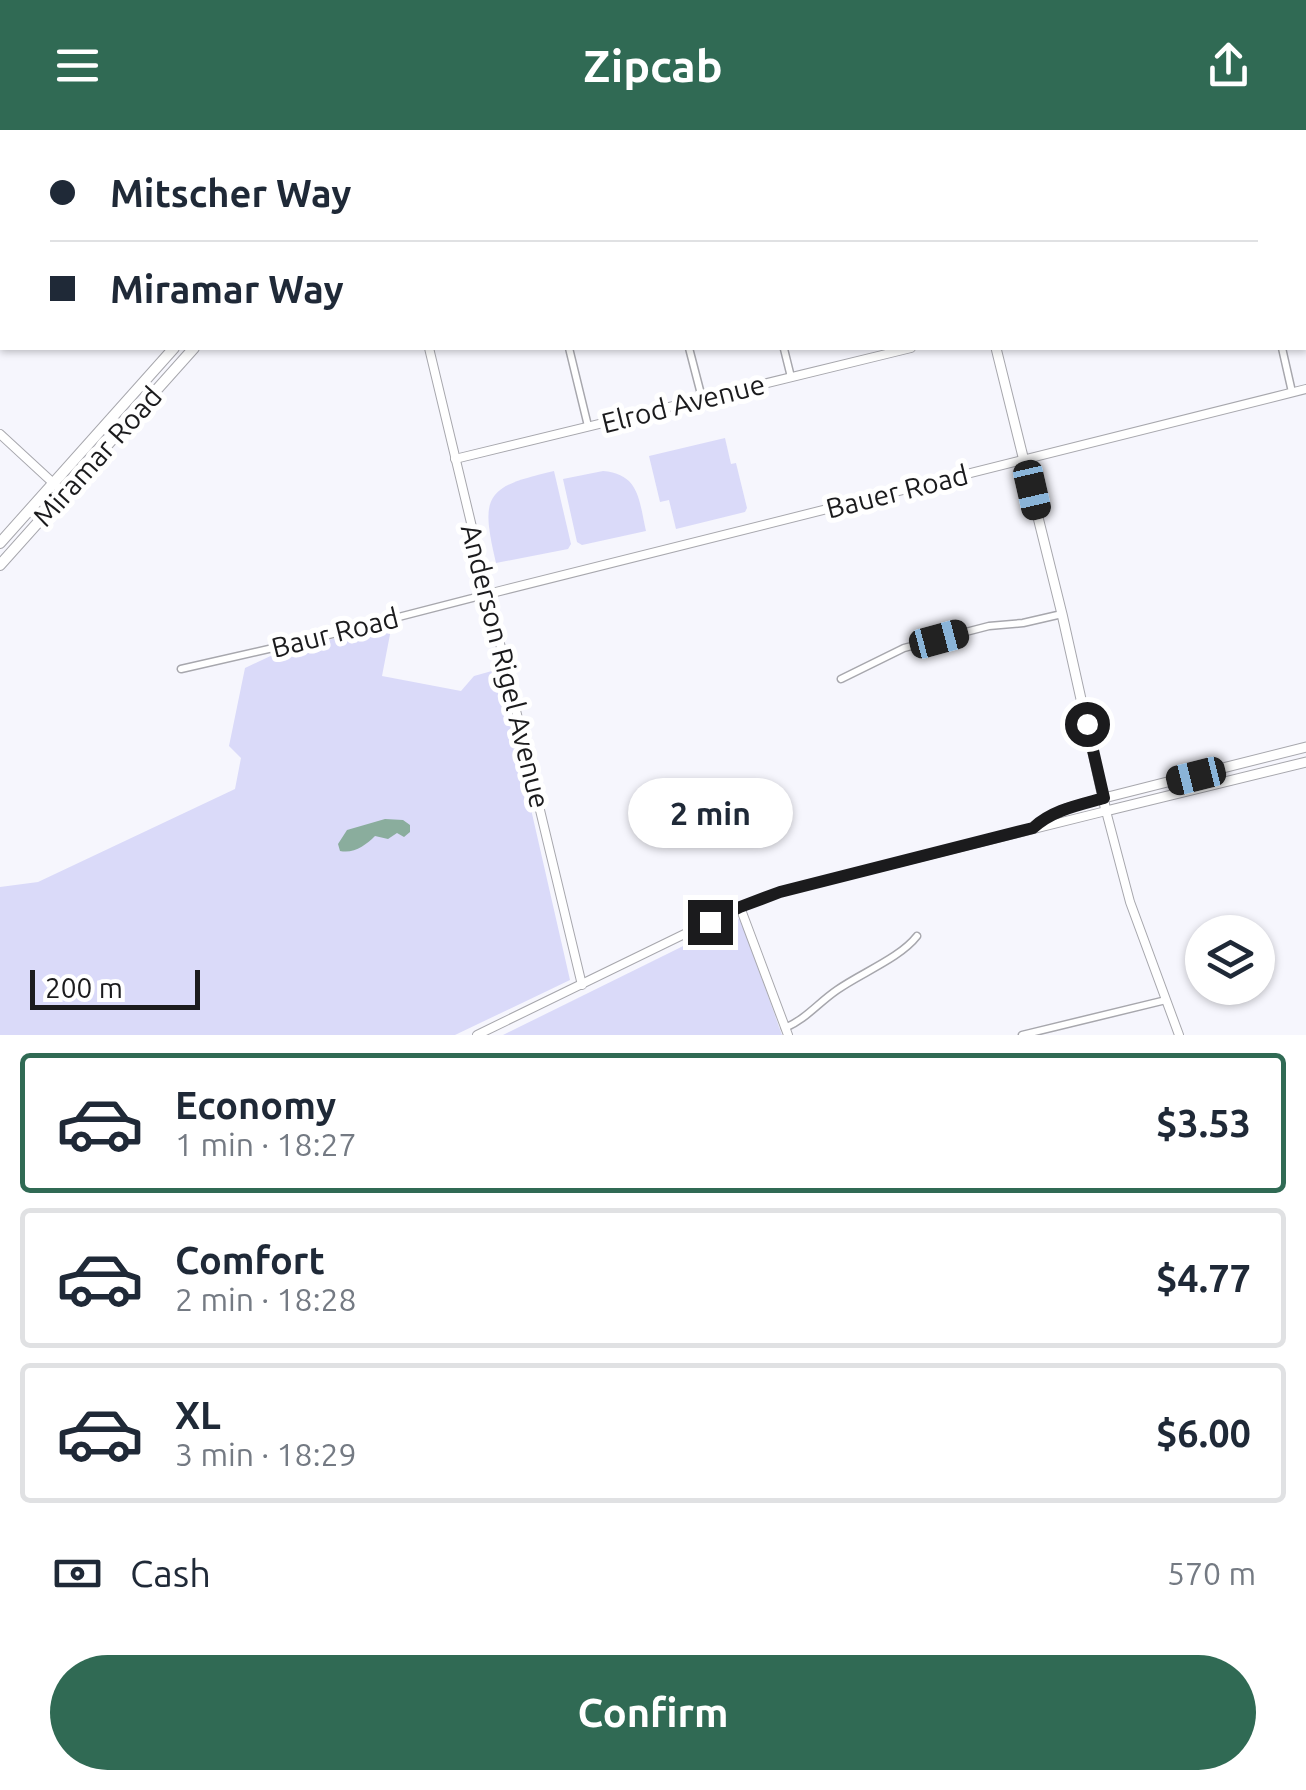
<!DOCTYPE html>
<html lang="en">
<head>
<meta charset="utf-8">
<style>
	body { margin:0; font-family:Ubuntu,sans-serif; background:#f6f6f7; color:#1f2937; height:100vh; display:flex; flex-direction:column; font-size:38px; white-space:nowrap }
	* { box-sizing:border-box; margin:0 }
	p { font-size:32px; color:#747a83 }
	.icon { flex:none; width:55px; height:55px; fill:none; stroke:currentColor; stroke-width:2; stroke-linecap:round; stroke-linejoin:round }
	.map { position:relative; height:905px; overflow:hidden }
	.side { display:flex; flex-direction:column; background:#fff; flex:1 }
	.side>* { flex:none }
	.guide { position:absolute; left:0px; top:0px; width:1308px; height:220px; box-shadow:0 2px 8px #0004; display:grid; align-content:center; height:220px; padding:0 50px; background:#fff }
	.fabs { position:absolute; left:1185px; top:785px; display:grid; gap:20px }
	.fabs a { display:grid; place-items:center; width:90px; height:90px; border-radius:50%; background:#fff; box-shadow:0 2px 8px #0004; font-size:50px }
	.scale { position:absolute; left:30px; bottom:25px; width:170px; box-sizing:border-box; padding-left:10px; border:5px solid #1b1b1d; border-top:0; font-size:28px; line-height:35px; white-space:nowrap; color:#1b1b1d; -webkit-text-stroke:8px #fff; paint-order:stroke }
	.end { position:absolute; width:45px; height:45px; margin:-22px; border:12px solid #1b1b1d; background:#fff; box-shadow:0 0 0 5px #fff }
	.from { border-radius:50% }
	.bubble { position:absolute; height:70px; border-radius:35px; background:#fff; box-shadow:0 2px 8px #0004; font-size:32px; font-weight:600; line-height:70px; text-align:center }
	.car { position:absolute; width:30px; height:60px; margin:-30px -15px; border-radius:12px; box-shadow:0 0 8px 2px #0007; background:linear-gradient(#222 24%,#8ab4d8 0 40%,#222 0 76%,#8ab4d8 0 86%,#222 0) }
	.guide b { display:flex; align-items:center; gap:35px; height:95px; font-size:38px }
	.guide b+b { border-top:2px solid #e0e1e3 }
	.guide i { width:25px; height:25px; background:#1f2937 }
	ul { padding:18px 0 0; list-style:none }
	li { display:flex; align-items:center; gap:30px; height:140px; margin:0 20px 15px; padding:0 30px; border:5px solid #e0e1e3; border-radius:10px }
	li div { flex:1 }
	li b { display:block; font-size:38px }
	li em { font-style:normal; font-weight:600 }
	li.on { border-color:#306a54 }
	li>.icon { width:90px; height:90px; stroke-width:1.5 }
	.pay { display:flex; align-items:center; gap:25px; height:110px; padding:0 50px; font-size:38px }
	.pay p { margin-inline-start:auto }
	.action { display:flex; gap:20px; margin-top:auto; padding:20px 50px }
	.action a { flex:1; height:115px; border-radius:60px; background:#306a54; color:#fff; font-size:40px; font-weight:600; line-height:115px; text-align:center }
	header { display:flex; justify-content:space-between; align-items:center; height:130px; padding:0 50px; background:#306a54; color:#fff; font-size:45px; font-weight:600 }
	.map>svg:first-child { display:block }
	.green { fill:#dadaf9 }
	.water { fill:#8aad9d }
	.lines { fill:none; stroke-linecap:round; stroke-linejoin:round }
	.minor-casing { stroke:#a7a7ad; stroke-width:9 }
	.tertiary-casing { stroke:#a7a7ad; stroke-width:10 }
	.secondary-casing { stroke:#a7a7ad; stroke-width:11 }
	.primary-casing { stroke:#a7a7ad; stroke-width:12 }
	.minor { stroke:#fff; stroke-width:6 }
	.tertiary { stroke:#fff; stroke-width:8 }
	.secondary { stroke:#fff; stroke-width:9 }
	.primary { stroke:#fff; stroke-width:10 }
	.route { stroke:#1b1b1d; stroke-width:12 }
	.labels { text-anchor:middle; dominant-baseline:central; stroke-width:10; stroke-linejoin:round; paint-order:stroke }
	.street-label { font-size:28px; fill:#1b1b1d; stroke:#fff }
</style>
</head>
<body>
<header><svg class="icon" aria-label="menu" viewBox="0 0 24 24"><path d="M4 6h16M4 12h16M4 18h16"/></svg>Zipcab<svg class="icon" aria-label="share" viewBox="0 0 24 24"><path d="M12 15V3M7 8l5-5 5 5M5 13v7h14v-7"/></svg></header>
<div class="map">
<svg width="1306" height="905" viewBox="0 0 1306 905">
	<rect width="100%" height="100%" fill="#f6f6fd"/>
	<g class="green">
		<path d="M725 308 731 334 736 333 747 378 745 382 676 399 669 370 660 372 649 326Z"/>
		<path d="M554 341 571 414 568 419 496 433C480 365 485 357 554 341Z"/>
		<path d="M603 341C640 344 639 371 646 401L582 415 577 412 563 349Z"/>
		<path d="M392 494 382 546 461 561 474 546 499 539 570 850 455 905H0V757L38 752 235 659 241 628 229 616 245 538 277 523Z"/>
		<path d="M740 788 782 905H503Z"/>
	</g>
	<path class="water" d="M385 689 403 690 410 695V702L404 707 397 703 388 709 375 706C366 715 354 724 340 721L338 714 347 700Z"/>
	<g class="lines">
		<defs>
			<g id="minor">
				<path d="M661 0 664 2"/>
				<path d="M810 0V2"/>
				<path d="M888 0 889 2"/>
				<path d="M1077 0 1078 2"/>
				<path d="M734 2 744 0"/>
				<path d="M1051 2 1061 0"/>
				<path d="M569 218 588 296"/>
				<path d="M689 218 702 268"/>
				<path d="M1282 218 1292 262"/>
				<path d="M784 219 791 247"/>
				<path d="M181 539 321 507 488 464"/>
				<path d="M841 549 904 518 989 496 1023 493 1062 484"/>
				<path d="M785 898C806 889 818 873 837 860 861 843 900 828 917 806"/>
				<path d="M1022 905 1166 870"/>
			</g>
			<g id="tertiary">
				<path d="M1305 120H1306"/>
				<path d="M429 218 582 855"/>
				<path d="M0 304 64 363"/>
				<path d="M455 329 911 218"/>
				<path d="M488 464 1306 259"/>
				<path d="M1033 698 1066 678 1104 668"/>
				<path d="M740 777 788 905"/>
				<path d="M477 905 740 777 780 762 1106 681 1130 772 1179 905"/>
			</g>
			<g id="secondary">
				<path d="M942 0 943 2"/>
				<path d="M996 218 1062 484 1106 681 1306 632"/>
				<path d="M1104 668 1306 617"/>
			</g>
			<g id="primary">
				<path d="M367 2 369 0"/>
				<path d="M387 2 389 0"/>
				<path d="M0 413 174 218"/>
				<path d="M0 435 194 218"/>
			</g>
		</defs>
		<use href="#minor" class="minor-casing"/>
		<use href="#tertiary" class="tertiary-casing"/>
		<use href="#secondary" class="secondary-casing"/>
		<use href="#primary" class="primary-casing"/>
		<use href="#minor" class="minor"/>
		<use href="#tertiary" class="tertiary"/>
		<use href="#secondary" class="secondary"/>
		<use href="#primary" class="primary"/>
	</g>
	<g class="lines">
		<path class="route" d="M710 792 740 777 780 762 1033 698C1052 680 1079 675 1104 668L1087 594"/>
	</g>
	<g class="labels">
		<g class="street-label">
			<text transform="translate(683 273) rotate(-14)">Elrod Avenue</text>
			<text transform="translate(97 326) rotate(-48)">Miramar Road</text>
			<text transform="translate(897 361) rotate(-14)">Bauer Road</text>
			<text transform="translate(335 502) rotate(-14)">Baur Road</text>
			<text transform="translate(506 536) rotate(76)">Anderson Rigel Avenue</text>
		</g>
	</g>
</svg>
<div class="fabs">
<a><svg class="icon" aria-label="layers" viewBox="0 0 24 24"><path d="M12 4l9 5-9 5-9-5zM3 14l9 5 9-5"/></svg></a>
</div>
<div class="scale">200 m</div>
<i class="end from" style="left:1087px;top:594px"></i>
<i class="end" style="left:710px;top:792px"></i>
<div class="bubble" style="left:628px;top:648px;width:165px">2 min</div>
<i class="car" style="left:1032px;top:360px;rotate:167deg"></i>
<i class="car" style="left:939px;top:509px;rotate:75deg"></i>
<i class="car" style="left:1196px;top:646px;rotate:256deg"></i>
<div class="guide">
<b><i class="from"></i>Mitscher Way</b>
<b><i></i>Miramar Way</b>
</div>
</div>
<section class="side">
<ul>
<li class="on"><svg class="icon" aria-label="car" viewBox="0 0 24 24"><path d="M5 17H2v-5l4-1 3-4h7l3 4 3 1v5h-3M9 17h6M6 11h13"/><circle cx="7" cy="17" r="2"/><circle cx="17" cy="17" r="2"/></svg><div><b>Economy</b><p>1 min · 18:27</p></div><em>$3.53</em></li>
<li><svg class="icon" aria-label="car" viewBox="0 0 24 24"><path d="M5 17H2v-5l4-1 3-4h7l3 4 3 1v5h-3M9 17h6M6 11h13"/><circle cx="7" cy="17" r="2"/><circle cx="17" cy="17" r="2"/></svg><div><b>Comfort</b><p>2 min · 18:28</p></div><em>$4.77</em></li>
<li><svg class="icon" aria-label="car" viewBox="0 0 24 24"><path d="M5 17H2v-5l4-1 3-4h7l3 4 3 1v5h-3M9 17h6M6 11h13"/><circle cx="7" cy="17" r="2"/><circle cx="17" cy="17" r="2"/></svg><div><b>XL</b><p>3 min · 18:29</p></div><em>$6.00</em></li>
</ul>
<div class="pay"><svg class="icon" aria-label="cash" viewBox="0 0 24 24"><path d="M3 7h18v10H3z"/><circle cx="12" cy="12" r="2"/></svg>Cash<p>570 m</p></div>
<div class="action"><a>Confirm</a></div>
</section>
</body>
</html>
